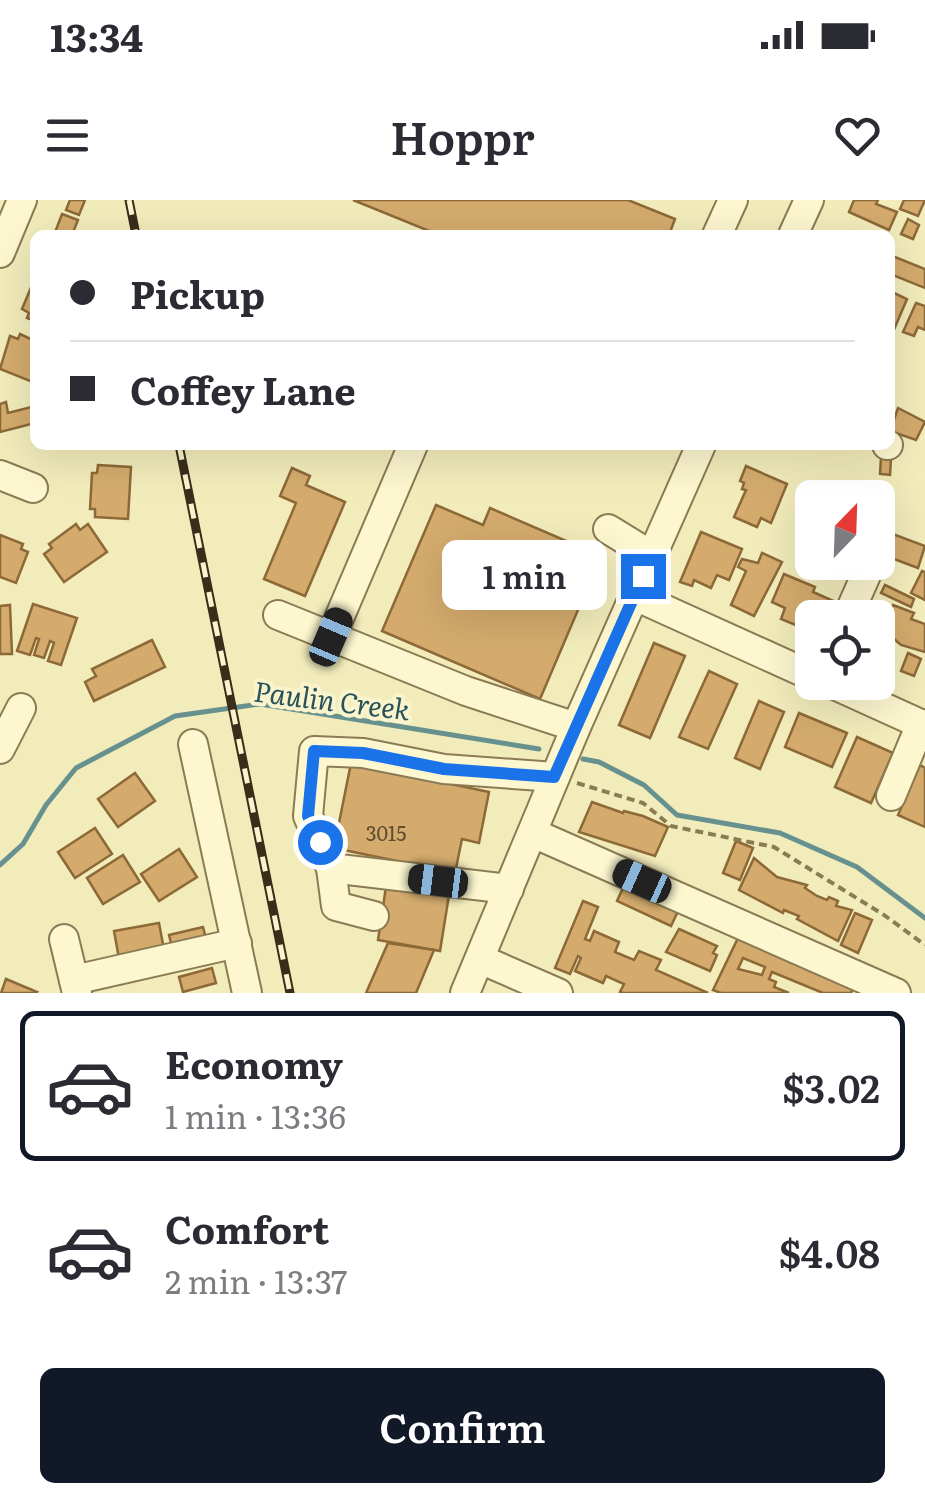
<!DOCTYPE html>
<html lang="en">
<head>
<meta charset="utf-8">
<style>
	body { margin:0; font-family:Literata,serif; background:#f7f7f7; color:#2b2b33; height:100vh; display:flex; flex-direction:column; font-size:38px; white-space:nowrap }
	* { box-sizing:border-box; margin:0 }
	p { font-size:32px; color:#7c7c81 }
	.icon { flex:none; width:55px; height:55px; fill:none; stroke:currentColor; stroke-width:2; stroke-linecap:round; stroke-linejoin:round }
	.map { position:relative; height:793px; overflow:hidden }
	.details { display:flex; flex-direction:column; background:#fff; flex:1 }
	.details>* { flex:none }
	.hud { position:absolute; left:30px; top:30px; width:865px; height:220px; border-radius:15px; box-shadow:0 10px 40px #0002; display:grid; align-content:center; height:220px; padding:0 40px; background:#fff }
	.needle { width:65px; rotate:23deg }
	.fabs { position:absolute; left:795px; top:280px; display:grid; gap:20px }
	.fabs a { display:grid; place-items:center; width:100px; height:100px; border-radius:15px; background:#fff; box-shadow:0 10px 40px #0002; font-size:50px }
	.end { position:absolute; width:45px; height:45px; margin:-22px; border:12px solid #1a73e8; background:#fff; box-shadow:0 0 0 5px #fff }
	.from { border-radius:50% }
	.bubble { position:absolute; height:70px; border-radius:15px; background:#fff; box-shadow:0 10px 40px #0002; font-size:32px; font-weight:600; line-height:70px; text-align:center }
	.car { position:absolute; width:30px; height:60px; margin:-30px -15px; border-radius:12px; box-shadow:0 0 8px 2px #0007; background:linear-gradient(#222 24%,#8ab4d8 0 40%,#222 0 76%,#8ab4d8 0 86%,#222 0) }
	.hud b { display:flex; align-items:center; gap:35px; height:95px; font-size:38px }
	.hud b+b { border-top:2px solid #e1e1e2 }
	.hud i { width:25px; height:25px; background:#2b2b33 }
	ul { padding:18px 0 0; list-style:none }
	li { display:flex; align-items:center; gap:30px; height:150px; margin:0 20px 15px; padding:0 20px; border:5px solid transparent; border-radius:15px }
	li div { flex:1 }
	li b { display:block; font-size:38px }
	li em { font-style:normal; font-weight:600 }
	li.selected { border-color:#111827 }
	li>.icon { width:90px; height:90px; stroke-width:1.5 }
	.primary-button { display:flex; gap:20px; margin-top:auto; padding:20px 40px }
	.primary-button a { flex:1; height:115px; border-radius:15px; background:#111827; color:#fff; font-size:40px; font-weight:600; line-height:115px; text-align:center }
	.status { display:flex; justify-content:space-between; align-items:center; height:70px; padding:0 50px; background:#fff; direction:ltr }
	.status svg { height:28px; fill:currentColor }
	header { display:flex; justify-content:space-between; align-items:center; height:130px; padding:0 40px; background:#fff; font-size:45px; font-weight:600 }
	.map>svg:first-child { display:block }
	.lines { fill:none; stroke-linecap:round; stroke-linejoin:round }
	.stream { stroke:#67918e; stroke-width:5 }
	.building { fill:#d4ab6d; stroke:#8c6937; stroke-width:2.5; fill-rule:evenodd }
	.minor-casing { stroke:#8b7b54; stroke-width:32 }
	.path { stroke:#8b7b54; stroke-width:4; stroke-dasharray:8 5; stroke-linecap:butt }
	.minor { stroke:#fcf7cf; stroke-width:28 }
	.rail-casing { stroke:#382e1a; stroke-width:9 }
	.rail { stroke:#f9f4cc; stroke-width:5; stroke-dasharray:15; stroke-linecap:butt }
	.route { stroke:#1a73e8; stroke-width:12 }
	.labels { text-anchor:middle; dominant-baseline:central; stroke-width:8; stroke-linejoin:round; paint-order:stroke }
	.number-label { font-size:20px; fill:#5f4d2f }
	.water-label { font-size:28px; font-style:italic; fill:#28535a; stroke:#f9f4cc }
</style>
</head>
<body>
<div class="status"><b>13:34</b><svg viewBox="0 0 49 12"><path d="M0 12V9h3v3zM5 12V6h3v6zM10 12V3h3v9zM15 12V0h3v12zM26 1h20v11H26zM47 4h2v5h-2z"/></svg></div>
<header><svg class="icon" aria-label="menu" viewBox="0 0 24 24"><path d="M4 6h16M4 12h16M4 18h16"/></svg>Hoppr<svg class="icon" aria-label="heart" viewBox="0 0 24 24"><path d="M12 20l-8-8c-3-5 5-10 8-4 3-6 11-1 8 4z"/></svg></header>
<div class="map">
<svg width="925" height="793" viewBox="0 0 925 793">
	<rect width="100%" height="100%" fill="#f2ecbb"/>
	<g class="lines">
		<g class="stream">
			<path d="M583 559 599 562 644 585 677 615 780 633 857 667 925 718"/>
			<path d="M0 665 23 644 46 605 76 568 175 516 260 504 539 549"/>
		</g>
	</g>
	<g class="building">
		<path d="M70 0H85L79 15 66 10Z"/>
		<path d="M353 0H628L675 19 669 35H439Z"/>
		<path d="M854 0H878L876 4 897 12 889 30 849 12Z"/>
		<path d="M904 0H925L918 16 900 9Z"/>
		<path d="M62 14 78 20 72 35H54Z"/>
		<path d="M908 19 919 25 913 39 901 34Z"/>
		<path d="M890 55 925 69V88L890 74Z"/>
		<path d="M35 78V121L27 118 29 113 22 109Z"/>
		<path d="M892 92 907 99 893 132 890 131Z"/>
		<path d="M916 103 925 106V130L918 127 914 136 903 132Z"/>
		<path d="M20 134 35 141V183L0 169 10 136 18 139Z"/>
		<path d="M6 202 8 213 35 206V223L0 232V204Z"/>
		<path d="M898 208 925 222 916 240 890 231Z"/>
		<path d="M881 257 891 258 890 275 880 274Z"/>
		<path d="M98 265 131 267 128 319 95 317V309H90L92 273H97Z"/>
		<path d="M746 266 787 284 771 323 761 318 757 327 734 317 746 290 742 289 744 283 740 281Z"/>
		<path d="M292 268 310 276 306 285 345 302 305 396 264 379 296 303 280 296Z"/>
		<path d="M436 305 483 325 490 308 601 356 540 499 382 431Z"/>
		<path d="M76 324 80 330 88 324 107 352 64 382 44 354 52 348 49 344Z"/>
		<path d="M882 330 925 346 918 368 878 353Z"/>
		<path d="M701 332 742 349 729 380 717 375 711 388 694 380 692 386 680 382Z"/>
		<path d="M0 335 23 344 21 349 28 352 16 383 0 377Z"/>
		<path d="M762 353 782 362 754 416 731 405 746 371 738 367 742 359 758 363Z"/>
		<path d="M922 371 925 372V400L911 393Z"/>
		<path d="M784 374 815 387 813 392 838 403 832 418H812L808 430 781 419 785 408 772 402Z"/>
		<path d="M885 385 914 399 911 407 881 393Z"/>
		<path d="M33 404 77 418 61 465 48 461 54 443 50 441 44 458 34 455 39 439 36 438 30 455 17 451Z"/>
		<path d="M10 405 12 454H0V406Z"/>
		<path d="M893 405 914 413 911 419 925 424V452L901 445 894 439 893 442 881 434Z"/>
		<path d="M152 440 165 467 94 501 85 482 96 476 92 469Z"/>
		<path d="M654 443 685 456 650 538 619 525Z"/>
		<path d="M908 453 921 459 914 476 901 471Z"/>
		<path d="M709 471 737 484 708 549 679 537Z"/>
		<path d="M759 501 784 512 760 569 735 558Z"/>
		<path d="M799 513 847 533 832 567 785 547Z"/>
		<path d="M857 537 893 553 871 603 835 587Z"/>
		<path d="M351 563 489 592 479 643 462 639 455 673 334 648Z"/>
		<path d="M920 565 925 568V627L898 615Z"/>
		<path d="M135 573 155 601 118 627 98 599Z"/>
		<path d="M592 602 623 613 624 611 643 616 668 627 655 656 579 632Z"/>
		<path d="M95 628 112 654 75 678 58 652Z"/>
		<path d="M736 641 753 648 740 680 723 673Z"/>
		<path d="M179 649 197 677 159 701 141 674Z"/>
		<path d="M123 655 140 682 103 704 87 678Z"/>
		<path d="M754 658 777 677 807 685 805 688 817 696 827 700 829 697 838 701 836 706 852 710 838 741 797 719 799 716 784 710 783 713 739 690Z"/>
		<path d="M387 680 450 689 440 751 378 740Z"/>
		<path d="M624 686 678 711 671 726 617 701Z"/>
		<path d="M583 701 598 707 585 739 590 741 594 731 619 742 615 752 634 760 639 751 661 760 656 770 708 793H623L620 792 624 784 606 776 603 783 575 771 581 758 578 756 570 774 555 768Z"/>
		<path d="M855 713 872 720 858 753 841 745Z"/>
		<path d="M159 723 165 755 120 764 114 731Z"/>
		<path d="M203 727 207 742 173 751 169 735Z"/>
		<path d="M679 729 717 746 713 753 717 755 710 771 666 752Z"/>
		<path d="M738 738 853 788 851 793H823L772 772 769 779 776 782 774 787 789 793H721L713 790ZM743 758 765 767 762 775 738 769Z"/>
		<path d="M388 743 434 750 416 793H366Z"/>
		<path d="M212 768 216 783 183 792 179 777Z"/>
		<path d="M6 779 37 792 36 793H1Z"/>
	</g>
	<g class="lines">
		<defs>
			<g id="minor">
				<path d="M717 35 733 0"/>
				<path d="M793 35 809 0"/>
				<path d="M0 53 22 0"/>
				<path d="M887 245H888"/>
				<path d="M0 275 33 288"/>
				<path d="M608 329 652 356"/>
				<path d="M635 396 812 476"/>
				<path d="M278 415 466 491 576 527"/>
				<path d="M847 418 866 375"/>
				<path d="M331 437 413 245"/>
				<path d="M828 482 925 526"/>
				<path d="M193 544 247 793"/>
				<path d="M0 549 21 508"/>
				<path d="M891 596 921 524"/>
				<path d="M533 633 896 793"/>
				<path d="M331 668 308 616 314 551 363 553 444 569 555 577"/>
				<path d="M374 716 336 706 331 668 509 689"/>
				<path d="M64 739 77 793"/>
				<path d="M480 759 558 793"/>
				<path d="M74 780 237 743"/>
				<path d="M465 793 576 527 701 245"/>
			</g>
		</defs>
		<use href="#minor" class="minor-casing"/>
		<path class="path" d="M577 583 643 603 671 626 774 647 884 715 925 745"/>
		<use href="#minor" class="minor"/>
		<defs>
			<g id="rail">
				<path d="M129 0 136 35"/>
				<path d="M179 245 290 793"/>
			</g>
		</defs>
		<use href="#rail" class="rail-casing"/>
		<use href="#rail" class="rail"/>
	</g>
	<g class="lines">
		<path class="route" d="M320 642 308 616 314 551 363 553 444 569 554 577 643 376"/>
	</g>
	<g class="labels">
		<g class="number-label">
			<text x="386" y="632">3015</text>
		</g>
		<g class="water-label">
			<text transform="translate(332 499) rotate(7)">Paulin Creek</text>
		</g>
	</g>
</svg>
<div class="fabs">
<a><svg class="needle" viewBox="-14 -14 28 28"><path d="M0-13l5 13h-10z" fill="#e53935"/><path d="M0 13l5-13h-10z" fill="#7c7c81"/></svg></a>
<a><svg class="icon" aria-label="locate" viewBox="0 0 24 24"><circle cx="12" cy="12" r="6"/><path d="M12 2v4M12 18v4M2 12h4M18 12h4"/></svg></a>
</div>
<i class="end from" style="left:320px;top:642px"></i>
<i class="end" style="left:643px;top:376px"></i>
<div class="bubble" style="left:442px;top:340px;width:165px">1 min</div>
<i class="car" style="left:331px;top:437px;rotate:23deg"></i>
<i class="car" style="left:438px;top:681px;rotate:277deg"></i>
<i class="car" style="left:642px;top:681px;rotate:294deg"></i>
<div class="hud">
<b><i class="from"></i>Pickup</b>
<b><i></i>Coffey Lane</b>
</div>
</div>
<section class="details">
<ul>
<li class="selected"><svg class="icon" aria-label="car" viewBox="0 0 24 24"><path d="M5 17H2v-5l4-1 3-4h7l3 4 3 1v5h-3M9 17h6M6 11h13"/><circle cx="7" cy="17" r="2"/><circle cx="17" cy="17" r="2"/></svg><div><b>Economy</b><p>1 min · 13:36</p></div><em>$3.02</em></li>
<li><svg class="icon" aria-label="car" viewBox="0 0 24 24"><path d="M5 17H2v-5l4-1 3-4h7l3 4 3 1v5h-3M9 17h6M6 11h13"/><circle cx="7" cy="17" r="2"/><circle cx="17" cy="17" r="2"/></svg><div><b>Comfort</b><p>2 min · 13:37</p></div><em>$4.08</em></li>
</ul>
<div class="primary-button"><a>Confirm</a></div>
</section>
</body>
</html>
